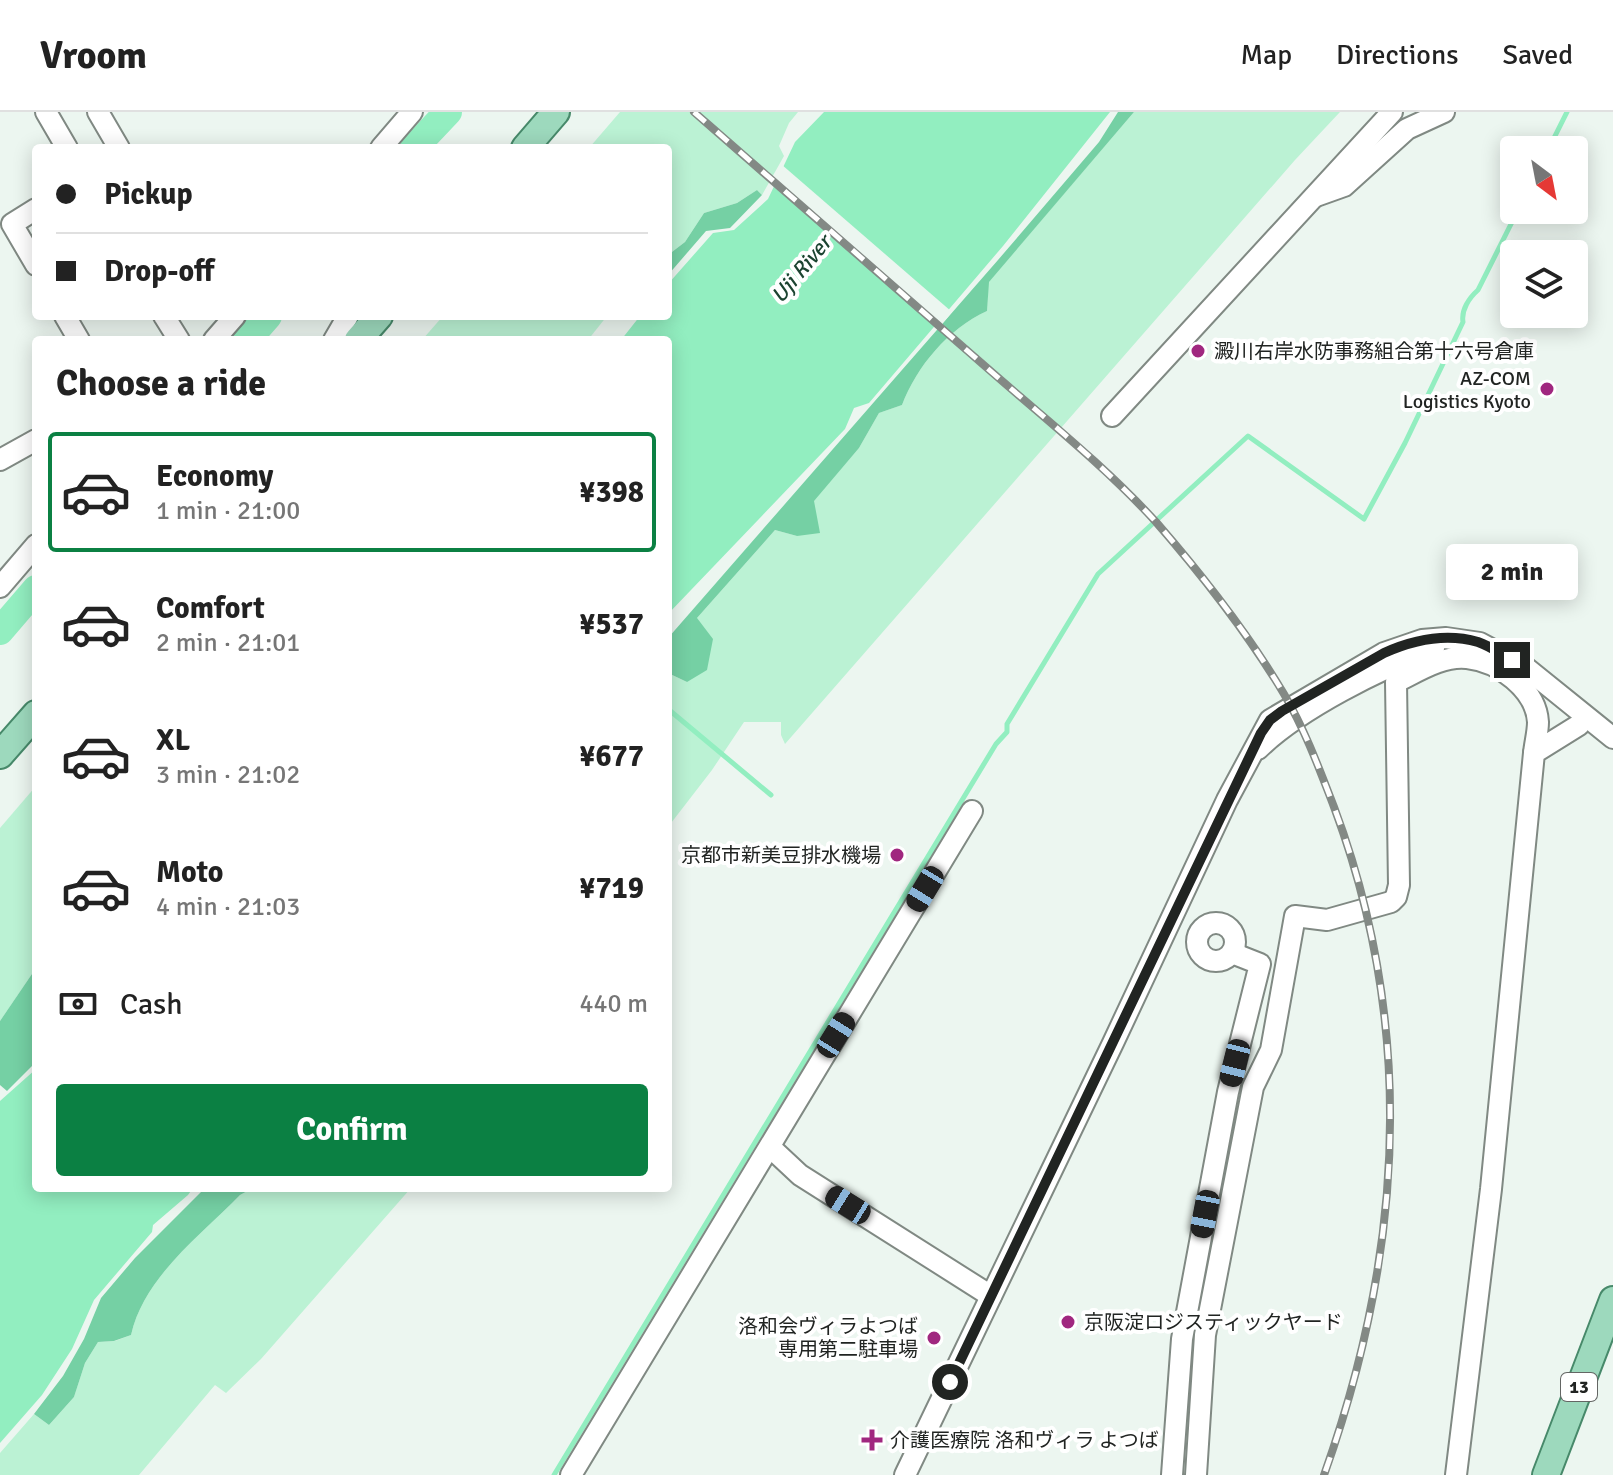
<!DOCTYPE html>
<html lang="en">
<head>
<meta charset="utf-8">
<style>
	body { margin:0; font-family:Signika,"Noto Sans JP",sans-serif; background:#f6f6f6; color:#222; height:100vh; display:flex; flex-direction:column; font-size:30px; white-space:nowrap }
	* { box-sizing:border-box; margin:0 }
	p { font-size:26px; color:#767676 }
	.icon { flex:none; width:44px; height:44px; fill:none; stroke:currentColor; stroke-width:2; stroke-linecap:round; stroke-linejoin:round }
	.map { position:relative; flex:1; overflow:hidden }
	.sheet { position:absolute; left:32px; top:224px; width:640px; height:856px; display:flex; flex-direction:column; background:#fff; border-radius:8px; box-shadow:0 4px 20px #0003 }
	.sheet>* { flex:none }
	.hud { position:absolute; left:32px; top:32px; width:640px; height:176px; border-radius:8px; box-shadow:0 4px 20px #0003; display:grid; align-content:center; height:176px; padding:0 24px; background:#fff }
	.needle { width:52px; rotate:148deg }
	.buttons { position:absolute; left:1500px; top:24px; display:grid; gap:16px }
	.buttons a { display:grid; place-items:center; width:88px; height:88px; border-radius:8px; background:#fff; box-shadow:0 4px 20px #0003; font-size:40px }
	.end { position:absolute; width:36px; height:36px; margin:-18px; border:10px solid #212422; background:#fff; box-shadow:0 0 0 4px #fff }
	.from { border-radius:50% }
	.bubble { position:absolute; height:56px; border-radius:8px; background:#fff; box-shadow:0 4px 20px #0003; font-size:26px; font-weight:700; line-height:56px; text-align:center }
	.car { position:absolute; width:24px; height:48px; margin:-24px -12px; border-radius:10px; box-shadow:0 0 6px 2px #0007; background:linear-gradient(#222 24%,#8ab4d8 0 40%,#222 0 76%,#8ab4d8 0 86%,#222 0) }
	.hud b { display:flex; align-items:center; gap:28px; height:76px; font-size:30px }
	.hud b+b { border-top:2px solid #e0e0e0 }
	.hud i { width:20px; height:20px; background:#222 }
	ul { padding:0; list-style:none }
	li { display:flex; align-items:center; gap:24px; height:120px; margin:0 16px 12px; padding:0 8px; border:4px solid transparent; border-radius:8px }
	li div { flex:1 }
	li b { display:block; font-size:30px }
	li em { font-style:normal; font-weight:700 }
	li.current { border-color:#0b8043 }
	li>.icon { width:72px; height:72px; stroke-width:1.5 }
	h2 { padding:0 24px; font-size:36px; line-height:96px }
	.pay { display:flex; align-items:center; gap:20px; height:88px; padding:0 24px; font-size:30px }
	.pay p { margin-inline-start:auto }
	.button { display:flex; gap:16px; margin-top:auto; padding:16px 24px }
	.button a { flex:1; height:92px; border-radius:8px; background:#0b8043; color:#fff; font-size:32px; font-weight:700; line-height:92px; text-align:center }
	header { display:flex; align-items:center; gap:48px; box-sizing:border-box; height:112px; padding:0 40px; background:#fff; border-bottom:2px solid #e0e0e0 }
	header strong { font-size:38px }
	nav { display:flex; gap:44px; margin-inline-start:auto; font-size:28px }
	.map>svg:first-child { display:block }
	.green { fill:#bbf2d4 }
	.forest { fill:#75d0a4 }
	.water { fill:#92eec0 }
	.pier { fill:#ecf6f0 }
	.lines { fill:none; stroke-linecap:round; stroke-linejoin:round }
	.stream { stroke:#92eec0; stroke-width:5 }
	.river { stroke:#92eec0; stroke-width:28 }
	.minor-casing { stroke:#808983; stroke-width:24 }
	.major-casing { stroke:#47896a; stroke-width:30 }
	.minor { stroke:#fff; stroke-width:20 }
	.major { stroke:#9dd9bd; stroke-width:26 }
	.rail-casing { stroke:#838985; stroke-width:8 }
	.rail { stroke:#fff; stroke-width:5; stroke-dasharray:15; stroke-linecap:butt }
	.route { stroke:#212422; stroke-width:10 }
	.poi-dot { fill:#a0277f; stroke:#fff; stroke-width:3 }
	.labels { text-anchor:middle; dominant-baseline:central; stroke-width:8; stroke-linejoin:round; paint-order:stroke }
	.shield { fill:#fff; stroke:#646664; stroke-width:2 }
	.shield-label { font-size:18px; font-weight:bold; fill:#212422 }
	.poi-label { font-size:20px; fill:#212422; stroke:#fff; text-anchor:start }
	.water-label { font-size:22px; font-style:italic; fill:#1c4431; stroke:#fff }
</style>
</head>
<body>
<header>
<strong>Vroom</strong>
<nav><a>Map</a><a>Directions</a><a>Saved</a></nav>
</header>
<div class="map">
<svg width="1613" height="1363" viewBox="0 0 1613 1363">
	<rect width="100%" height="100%" fill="#ecf6f0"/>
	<g class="green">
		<path d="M620 0H798L789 11 779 34 784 44 762 83 757 78 737 91 704 101 685 130 668 143V36H589Z"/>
		<path d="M1134 0H1340L1295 48 785 632 781 623V610H744L712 658 668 715V561L687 570 697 506 775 418 797 424 813 389 859 336 879 301 902 293C917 254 948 217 987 199L988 170Z"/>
		<path d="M443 204H607L588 228H422Z"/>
		<path d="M36 674V856L0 909V716Z"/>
		<path d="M253 1076H411L261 1247 226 1281 215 1273 139 1363H0V1341L34 1302 49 1313 74 1285 85 1251 98 1230 115 1229 131 1223C144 1165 200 1124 240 1083Z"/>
	</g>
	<g class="forest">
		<path d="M1118 0H1134L989 170 987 199C948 217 917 254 902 293L879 301 859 336 814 389 820 421 797 424 775 418 697 506 713 527 707 558 687 570 668 561V526L998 148 1099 30Z"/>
		<path d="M757 78 762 83 730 116 706 119 668 163V143L685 130 704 101 737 91Z"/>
		<path d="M36 856V950L7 979 0 973V909Z"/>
		<path d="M205 1076H253L240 1083C200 1124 144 1165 131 1223L114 1229 98 1230 85 1251 74 1285 49 1313 34 1302 63 1264 84 1227 101 1186 135 1146Z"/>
	</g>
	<g class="water">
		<path d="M824 0H1110L1003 134 869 291 854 296 845 317 668 502V228H621L640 204H668V172L713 121 734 118 768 87 795 30Z"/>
		<path d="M36 957V1076H193L188 1083 153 1113 152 1120 94 1188 72 1237 42 1283 0 1331V989Z"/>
	</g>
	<path class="pier" d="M781 52 952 200 938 217 771 72Z"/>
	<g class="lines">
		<g class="stream">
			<path d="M1548 38 1567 0"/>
			<path d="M668 597 771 683"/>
			<path d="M554 1363 996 632 1007 620V612L1098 462 1248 324 1364 407 1405 331 1463 210C1461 198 1469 186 1478 178L1518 98"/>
		</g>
		<g class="river">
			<path d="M414 36 448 0"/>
			<path d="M247 228 268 204"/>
			<path d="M0 519 36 477"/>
		</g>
		<defs>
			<g id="minor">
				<path d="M46 0 67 36"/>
				<path d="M98 0 119 36"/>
				<path d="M381 36 412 0"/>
				<path d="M1316 84 1344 74 1407 17 1444 0"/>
				<path d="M36 97 12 112 36 153"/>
				<path d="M65 204 79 228"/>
				<path d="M164 204 179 228"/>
				<path d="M214 228 235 204"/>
				<path d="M334 228 348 204"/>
				<path d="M1112 304 1392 0"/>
				<path d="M0 348 36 328"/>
				<path d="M0 475 36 433"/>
				<path d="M1258 637C1300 596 1380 557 1434 536"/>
				<circle cx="1216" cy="830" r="19"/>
				<path d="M770 1035 800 1063 991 1184"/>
				<path d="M571 1363 972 699"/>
				<path d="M905 1363 1113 931 1227 688 1270 608 1384 541 1422 528 1446 526 1480 531 1525 555 1613 626"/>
				<path d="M1172 1363 1182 1227 1228 980 1260 852 1232 841"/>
				<path d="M1196 1363 1205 1223 1253 975 1271 938 1295 804 1327 808 1391 790 1396 785 1399 773 1396 570C1417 560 1443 543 1467 546 1498 549 1536 577 1538 610 1538 620 1535 631 1534 641"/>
				<path d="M1456 1363 1491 1077 1534 641 1579 613"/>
			</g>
			<g id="major">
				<path d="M525 36 556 0"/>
				<path d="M358 228 379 204"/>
				<path d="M0 643 36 602"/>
				<path d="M1546 1363 1613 1188"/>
			</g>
		</defs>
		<use href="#minor" class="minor-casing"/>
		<use href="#major" class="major-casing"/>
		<use href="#minor" class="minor"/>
		<use href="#major" class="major"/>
		<defs>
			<path id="rail" d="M694 0C792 85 889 170 986 255 1043 305 1105 354 1156 410 1203 464 1247 520 1284 582 1305 618 1319 656 1334 695 1417 917 1403 1142 1324 1363"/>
		</defs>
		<use href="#rail" class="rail-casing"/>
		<use href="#rail" class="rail"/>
	</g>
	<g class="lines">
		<path class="route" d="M950 1270 1261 621 1270 608 1282 599 1384 541C1413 528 1447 521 1478 530 1490 534 1501 542 1512 548"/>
	</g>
	<g class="poi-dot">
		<circle cx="1198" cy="239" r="8"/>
		<circle cx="1547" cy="277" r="8"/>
		<circle cx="897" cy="743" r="8"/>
		<circle cx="1068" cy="1210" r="8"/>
		<circle cx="934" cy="1226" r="8"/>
		<path d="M868 1316h8v8h8v8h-8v8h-8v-8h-8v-8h8z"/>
	</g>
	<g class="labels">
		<rect class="shield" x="1561" y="1261" width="36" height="28" rx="6"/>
		<g class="shield-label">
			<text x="1579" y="1275">13</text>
		</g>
		<g class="poi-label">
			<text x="1214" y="239">澱川右岸水防事務組合第十六号倉庫</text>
			<text x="1531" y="266" text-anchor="end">AZ-COM<tspan x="1531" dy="23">Logistics Kyoto</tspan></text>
			<text x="881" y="743" text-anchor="end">京都市新美豆排水機場</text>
			<text x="1084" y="1210">京阪淀ロジスティックヤード</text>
			<text x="918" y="1214" text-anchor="end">洛和会ヴィラよつば<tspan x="918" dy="23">専用第二駐車場</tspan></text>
			<text x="890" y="1328">介護医療院 洛和ヴィラ よつば</text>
		</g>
		<g class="water-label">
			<text transform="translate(801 157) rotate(-50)">Uji River</text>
		</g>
	</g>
</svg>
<div class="buttons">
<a><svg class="needle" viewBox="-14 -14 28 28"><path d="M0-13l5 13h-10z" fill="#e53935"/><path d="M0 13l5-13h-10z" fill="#767676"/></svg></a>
<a><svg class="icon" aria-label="layers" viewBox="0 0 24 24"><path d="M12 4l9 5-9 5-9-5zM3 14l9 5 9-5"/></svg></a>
</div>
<i class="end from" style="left:950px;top:1270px"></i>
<i class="end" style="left:1512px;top:548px"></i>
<div class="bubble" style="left:1446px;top:432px;width:132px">2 min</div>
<i class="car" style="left:925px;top:777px;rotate:211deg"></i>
<i class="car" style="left:836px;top:923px;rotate:32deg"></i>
<i class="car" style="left:1235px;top:951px;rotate:194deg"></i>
<i class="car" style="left:848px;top:1093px;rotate:302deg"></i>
<i class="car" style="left:1205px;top:1102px;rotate:191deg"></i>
<div class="hud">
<b><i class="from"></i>Pickup</b>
<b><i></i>Drop-off</b>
</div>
<section class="sheet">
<h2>Choose a ride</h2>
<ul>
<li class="current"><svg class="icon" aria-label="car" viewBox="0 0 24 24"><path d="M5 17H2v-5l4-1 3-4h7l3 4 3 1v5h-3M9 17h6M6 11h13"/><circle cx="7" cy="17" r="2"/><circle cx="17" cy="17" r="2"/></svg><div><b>Economy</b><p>1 min · 21:00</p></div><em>¥398</em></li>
<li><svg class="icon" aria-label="car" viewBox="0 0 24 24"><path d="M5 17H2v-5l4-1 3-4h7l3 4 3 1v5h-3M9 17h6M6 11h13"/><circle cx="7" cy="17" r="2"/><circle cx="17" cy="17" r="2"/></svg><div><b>Comfort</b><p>2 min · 21:01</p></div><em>¥537</em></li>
<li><svg class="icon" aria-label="car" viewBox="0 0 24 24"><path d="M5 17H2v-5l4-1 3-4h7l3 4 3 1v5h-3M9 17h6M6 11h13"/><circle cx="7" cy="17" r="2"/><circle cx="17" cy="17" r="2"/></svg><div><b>XL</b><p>3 min · 21:02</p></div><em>¥677</em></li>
<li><svg class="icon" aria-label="car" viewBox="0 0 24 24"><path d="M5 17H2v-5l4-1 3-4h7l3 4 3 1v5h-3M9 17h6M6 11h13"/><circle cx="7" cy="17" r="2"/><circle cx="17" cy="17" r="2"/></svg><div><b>Moto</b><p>4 min · 21:03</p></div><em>¥719</em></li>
</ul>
<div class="pay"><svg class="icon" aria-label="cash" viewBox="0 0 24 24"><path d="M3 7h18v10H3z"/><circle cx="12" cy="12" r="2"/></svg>Cash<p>440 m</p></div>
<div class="button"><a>Confirm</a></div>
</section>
</div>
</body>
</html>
